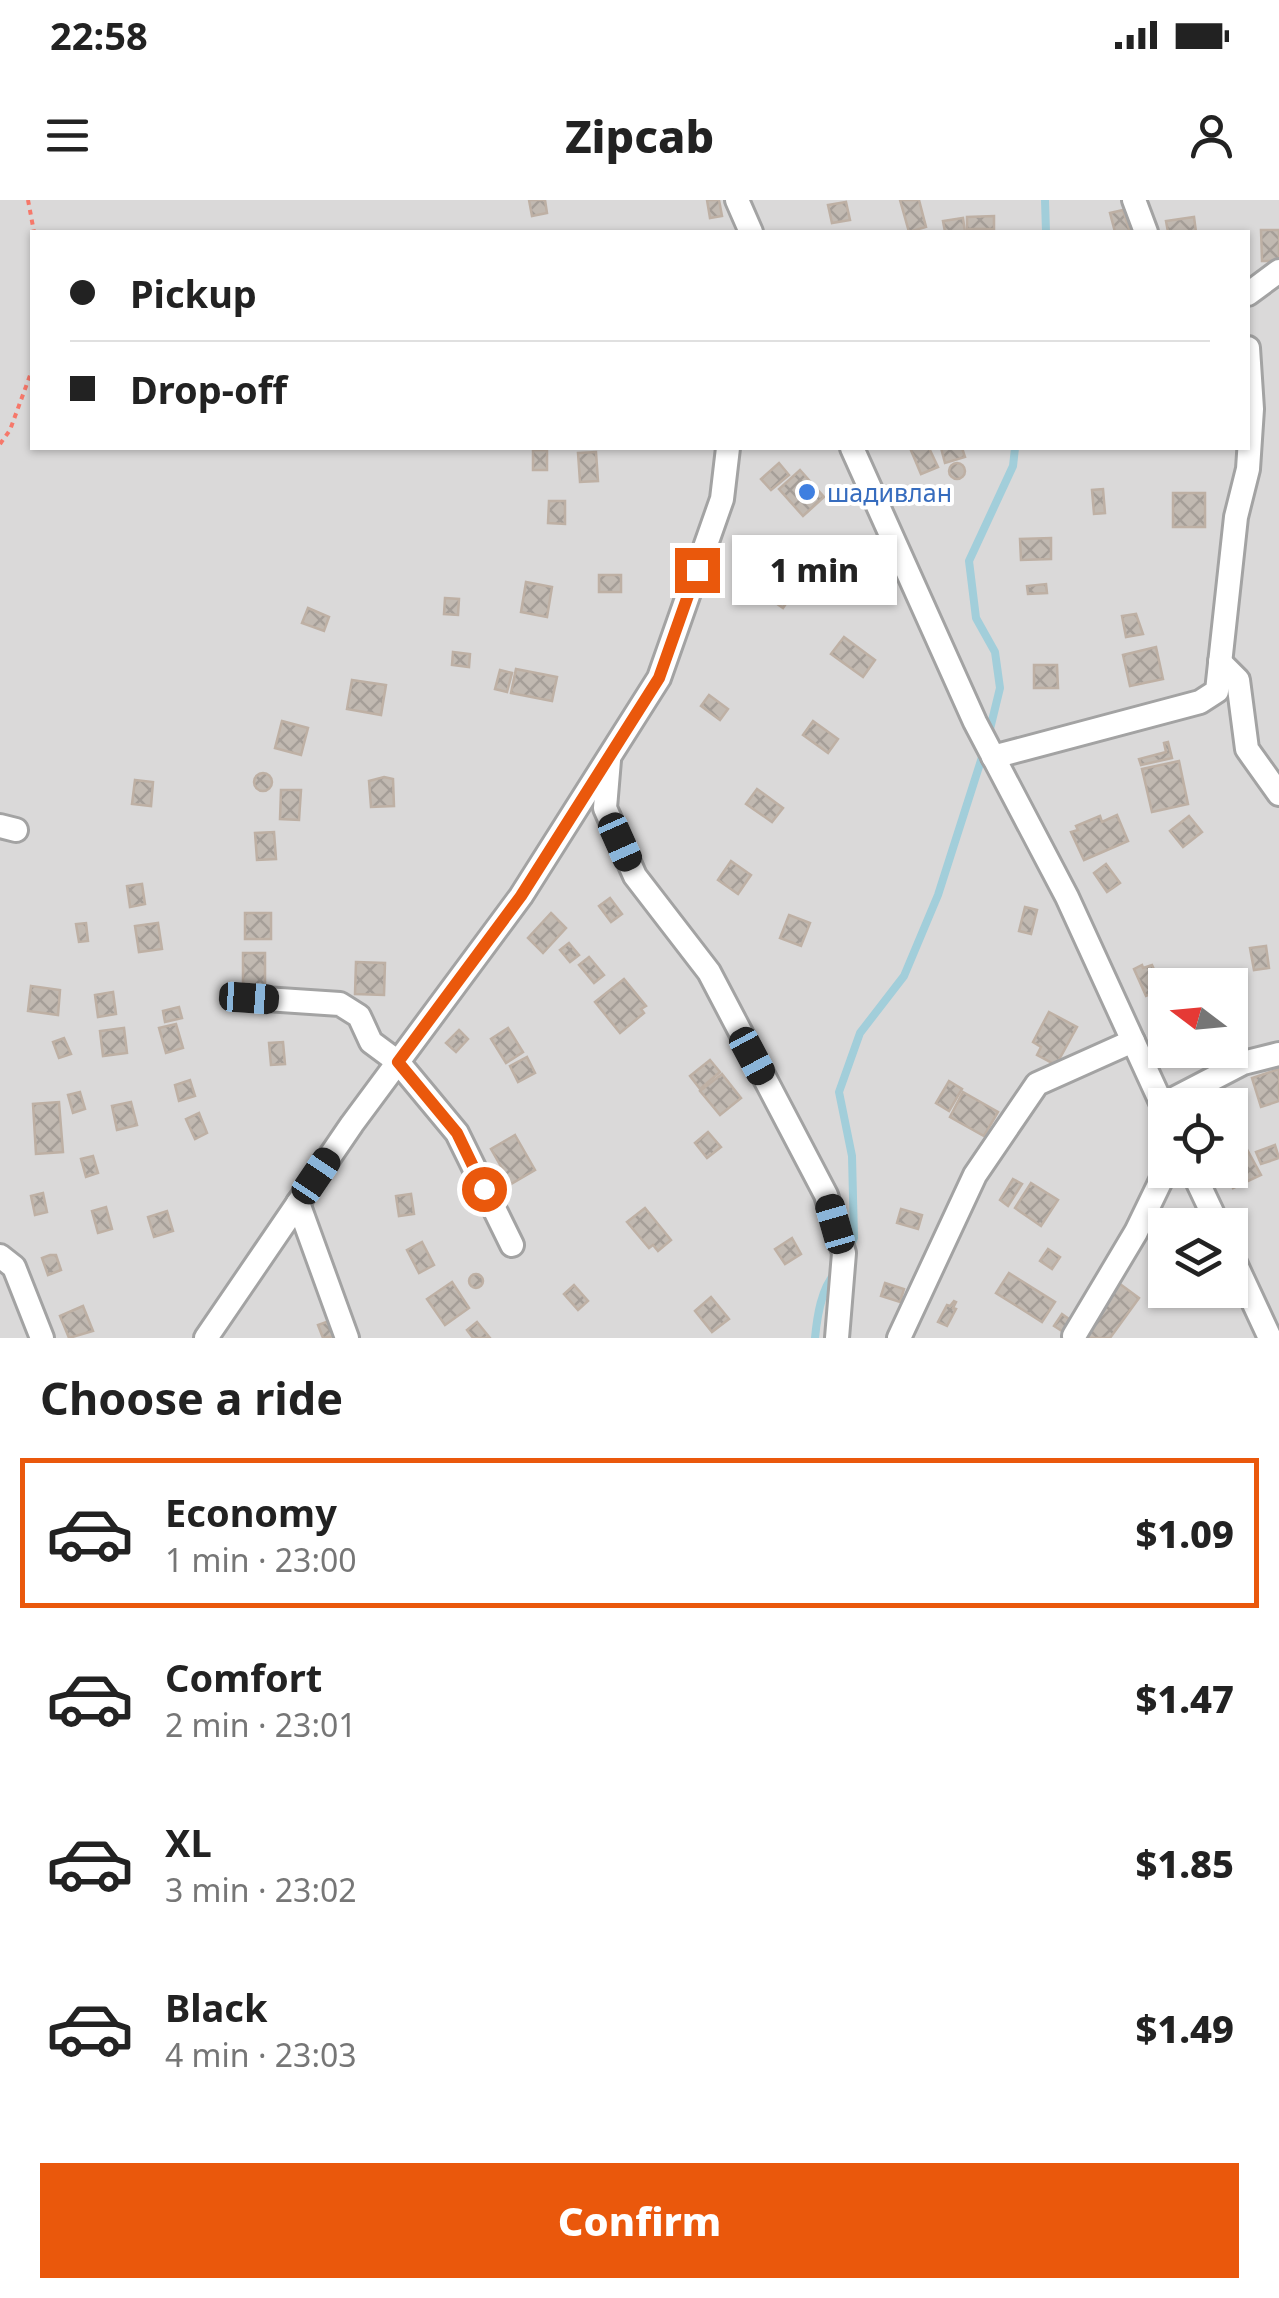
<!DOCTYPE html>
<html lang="en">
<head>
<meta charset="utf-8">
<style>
	body { margin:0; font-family:"Noto Sans",sans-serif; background:#f2f2f2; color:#222; height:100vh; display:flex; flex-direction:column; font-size:38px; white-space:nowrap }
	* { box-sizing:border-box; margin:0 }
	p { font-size:32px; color:#767676 }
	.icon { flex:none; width:55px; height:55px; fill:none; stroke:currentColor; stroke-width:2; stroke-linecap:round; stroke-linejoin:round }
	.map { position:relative; height:1138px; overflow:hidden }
	.panel { display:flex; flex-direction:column; background:#fff; flex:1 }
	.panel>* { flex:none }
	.guide { position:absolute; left:30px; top:30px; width:1220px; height:220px; border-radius:0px; box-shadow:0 2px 8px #0004; display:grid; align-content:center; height:220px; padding:0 40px; background:#fff }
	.needle { width:65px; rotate:286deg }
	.tools { position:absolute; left:1148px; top:768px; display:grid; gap:20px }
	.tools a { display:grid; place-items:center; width:100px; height:100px; border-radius:0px; background:#fff; box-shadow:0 2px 8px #0004; font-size:50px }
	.end { position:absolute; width:45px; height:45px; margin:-22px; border:12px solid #ea580c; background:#fff; box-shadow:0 0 0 5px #fff }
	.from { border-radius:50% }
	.bubble { position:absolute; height:70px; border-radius:0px; background:#fff; box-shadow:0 2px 8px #0004; font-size:32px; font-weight:800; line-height:70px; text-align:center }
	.car { position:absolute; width:30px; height:60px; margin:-30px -15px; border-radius:12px; box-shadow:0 0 8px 2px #0007; background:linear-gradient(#222 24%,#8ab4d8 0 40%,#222 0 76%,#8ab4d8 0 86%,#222 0) }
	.guide b { display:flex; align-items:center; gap:35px; height:95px; font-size:38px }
	.guide b+b { border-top:2px solid #e0e0e0 }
	.guide i { width:25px; height:25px; background:#222 }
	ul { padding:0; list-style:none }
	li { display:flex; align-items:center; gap:30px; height:150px; margin:0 20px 15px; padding:0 20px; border:5px solid transparent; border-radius:0px }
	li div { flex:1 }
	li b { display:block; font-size:38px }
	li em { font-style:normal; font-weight:800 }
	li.selected { border-color:#ea580c }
	li>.icon { width:90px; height:90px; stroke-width:1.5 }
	h2 { padding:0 40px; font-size:45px; line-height:120px }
	.primary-button { display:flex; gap:20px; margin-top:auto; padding:20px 40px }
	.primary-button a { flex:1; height:115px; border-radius:0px; background:#ea580c; color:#fff; font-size:40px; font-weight:800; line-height:115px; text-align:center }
	.status { display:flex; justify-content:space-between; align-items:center; height:70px; padding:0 50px; background:#fff; direction:ltr }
	.status svg { height:28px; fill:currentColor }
	header { display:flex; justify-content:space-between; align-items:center; height:130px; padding:0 40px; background:#fff; font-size:45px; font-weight:800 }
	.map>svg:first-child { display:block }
	.residential { fill:#dad9d9; fill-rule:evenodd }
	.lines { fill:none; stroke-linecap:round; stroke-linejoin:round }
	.stream { stroke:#a2ceda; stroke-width:8 }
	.building { fill:url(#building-cross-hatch); stroke:#beb0a4; stroke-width:2.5 }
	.minor-casing { stroke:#a3a3a3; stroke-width:28 }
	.path { stroke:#f6786a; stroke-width:4; stroke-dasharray:5 5; stroke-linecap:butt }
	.minor { stroke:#fff; stroke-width:22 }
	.route { stroke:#ea580c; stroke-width:12 }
	.shop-dot { fill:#3f7fe0; stroke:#fff; stroke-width:4 }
	.labels { text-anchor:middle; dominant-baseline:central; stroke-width:8; stroke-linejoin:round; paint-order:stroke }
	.shop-label { font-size:25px; fill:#366cbe; stroke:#fff; text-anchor:start }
</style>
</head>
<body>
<div class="status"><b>22:58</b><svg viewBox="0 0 49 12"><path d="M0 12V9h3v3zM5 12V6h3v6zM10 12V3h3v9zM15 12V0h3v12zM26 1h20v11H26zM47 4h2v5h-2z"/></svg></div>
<header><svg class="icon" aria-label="menu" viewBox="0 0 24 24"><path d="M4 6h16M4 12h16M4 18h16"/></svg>Zipcab<svg class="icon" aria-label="person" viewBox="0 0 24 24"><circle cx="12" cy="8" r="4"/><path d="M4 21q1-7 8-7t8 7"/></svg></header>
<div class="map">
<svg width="1279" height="1138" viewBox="0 0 1279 1138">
	<defs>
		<pattern id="building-cross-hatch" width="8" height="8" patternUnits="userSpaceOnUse" patternTransform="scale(2.5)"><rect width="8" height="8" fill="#c1b9b1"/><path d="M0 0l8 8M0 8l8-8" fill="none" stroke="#a59e98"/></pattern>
	</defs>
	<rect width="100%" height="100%" fill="#ede9e1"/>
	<path class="residential" d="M0 0H1279V1138H0ZM32 32H1248V248H32ZM1165 785H1230V850H1165ZM1165 905H1230V970H1165ZM1165 1025H1230V1090H1165Z"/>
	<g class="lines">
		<g class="stream">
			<path d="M1045 0 1046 32"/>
			<path d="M989 533 1000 488 995 452 976 418 969 361 1013 266 1015 248"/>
			<path d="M850 1047 854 1038 852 956 839 892 860 833 904 776 938 695 984 551"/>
			<path d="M815 1138C817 1117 821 1088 836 1072"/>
		</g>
	</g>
	<g class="building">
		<path d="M529 0H545L547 13 532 16Z"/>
		<path d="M707 0H719L722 16 710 18Z"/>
		<path d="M900 0H919L926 27 909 32Z"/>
		<path d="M846 2 850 20 832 23 828 5Z"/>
		<path d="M1123 10 1130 32H1115L1110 13Z"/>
		<path d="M994 16V29H967V17Z"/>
		<path d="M1194 17 1196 32H1168L1166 21Z"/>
		<path d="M963 18 965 32H945L943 21Z"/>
		<path d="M1261 30H1279V61H1262Z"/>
		<path d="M910 248H929L938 267 921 274Z"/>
		<path d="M941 248H962L965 257 945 263Z"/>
		<rect x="533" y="250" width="14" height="20"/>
		<path d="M596 252 598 281 580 282 578 253Z"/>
		<path d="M779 263 789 275 771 290 761 279Z"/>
		<circle cx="957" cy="271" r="8"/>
		<path d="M800 270 824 297 803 316 779 289Z"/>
		<path d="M1103 289 1105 313 1094 314 1092 290Z"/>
		<rect x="1173" y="293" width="32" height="34"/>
		<path d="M549 301H565V324L548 323Z"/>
		<path d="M1051 338V359L1021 360 1020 339Z"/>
		<rect x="599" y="375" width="22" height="17"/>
		<path d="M526 382 552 387 547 417 521 412Z"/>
		<path d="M776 384 792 395 783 408 767 397Z"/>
		<path d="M1046 384 1047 393 1028 394 1027 386Z"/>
		<path d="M445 398 459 399 458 415 444 414Z"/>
		<path d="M308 408 329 417 324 431 302 423Z"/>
		<path d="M1136 414 1143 434 1126 437 1122 416Z"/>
		<path d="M844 437 875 460 863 477 831 454Z"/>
		<path d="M1156 447 1163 479 1130 486 1123 455Z"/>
		<path d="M453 452 470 454 469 467 452 465Z"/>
		<path d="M1034 465H1057L1058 488H1034Z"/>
		<path d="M516 469 557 477 552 501 511 493Z"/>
		<path d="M500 470 512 473 507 492 495 489Z"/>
		<path d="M352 480 386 485 381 515 347 509Z"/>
		<path d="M709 495 728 509 720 520 701 506Z"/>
		<path d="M282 521 308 528 301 555 275 548Z"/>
		<path d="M813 521 838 539 828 553 803 535Z"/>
		<path d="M1168 542 1172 558 1141 565 1139 559 1166 552 1164 543Z"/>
		<path d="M1179 561 1188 604 1152 612 1142 569Z"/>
		<circle cx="263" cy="582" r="9"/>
		<path d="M384 577 393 579 394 606 371 607 369 581Z"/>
		<path d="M135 580 153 582 151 606 132 604Z"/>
		<path d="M757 589 783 608 772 622 746 604Z"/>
		<path d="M281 590H301L299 620 280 619Z"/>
		<path d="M1117 615 1128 641 1084 660 1071 632 1078 630 1076 626 1100 616 1102 622Z"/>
		<path d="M1189 616 1202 632 1183 647 1170 631Z"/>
		<path d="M274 632 276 659 257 660 255 633Z"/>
		<path d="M731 661 751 675 738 694 718 680Z"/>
		<path d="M1106 664 1120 683 1107 692 1094 673Z"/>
		<path d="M142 684 145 704 130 707 127 686Z"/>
		<path d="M610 698 622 714 611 722 599 706Z"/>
		<path d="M1025 707 1037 710 1031 734 1019 731Z"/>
		<rect x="245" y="713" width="26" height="26"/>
		<path d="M551 713 566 728 543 753 528 738Z"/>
		<path d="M789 715 810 723 801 746 780 738Z"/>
		<path d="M86 723 88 741 79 742 76 724Z"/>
		<path d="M158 723 162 749 139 752 135 726Z"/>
		<path d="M569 743 579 755 570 762 560 750Z"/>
		<path d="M1266 746 1269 768 1254 770 1250 748Z"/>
		<path d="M243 753H265V786L243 787Z"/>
		<path d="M589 757 604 775 594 783 579 765Z"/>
		<path d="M356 762 385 763 384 795 355 794Z"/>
		<path d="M1142 765 1143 768 1152 765 1163 789 1146 796 1134 769Z"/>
		<path d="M624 779 646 806 641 809 644 813 620 833 595 802Z"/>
		<path d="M31 786 60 790 58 815 28 811Z"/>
		<path d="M113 792 116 814 98 817 95 795Z"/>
		<path d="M179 807 182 818 165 822 163 811Z"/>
		<path d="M1049 812 1077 827 1056 865 1037 855 1041 847 1033 842Z"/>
		<path d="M176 824 183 848 166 853 159 828Z"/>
		<path d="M124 828 127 853 103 856 100 831Z"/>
		<path d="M508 828 523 852 506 863 491 839Z"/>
		<path d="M459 830 468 839 456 852 446 843Z"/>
		<path d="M64 838 71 854 59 858 53 842Z"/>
		<path d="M283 842 285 864 271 865 269 843Z"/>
		<path d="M1238 849 1240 860 1210 868 1208 857Z"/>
		<path d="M527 857 535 873 518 882 510 866Z"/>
		<path d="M710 860 720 872 700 889 690 876Z"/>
		<path d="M1279 869V901L1261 907 1252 878Z"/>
		<path d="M722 874 741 898 720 915 700 891Z"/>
		<path d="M190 880 195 896 179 901 175 885Z"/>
		<path d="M949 881 962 889 949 911 936 903Z"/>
		<path d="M80 892 85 909 73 913 68 895Z"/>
		<path d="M963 892 998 912 984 936 950 917Z"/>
		<path d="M59 902 63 952 36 954 33 904Z"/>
		<path d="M131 902 137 925 117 930 112 906Z"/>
		<path d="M199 913 207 933 195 939 186 919Z"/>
		<path d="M708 932 721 947 707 958 695 943Z"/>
		<path d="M515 935 535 970 511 984 491 949Z"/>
		<path d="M1243 942 1261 975 1233 988 1224 970H1230V949Z"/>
		<path d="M1275 945 1279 958 1261 964 1256 952Z"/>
		<path d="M93 956 98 973 86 977 81 959Z"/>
		<path d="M1013 979 1022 984 1008 1006 1000 1000Z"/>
		<path d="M1031 983 1058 1000 1041 1026 1015 1008Z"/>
		<path d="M43 993 47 1012 35 1015 31 996Z"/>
		<path d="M411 994 414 1014 399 1016 396 996Z"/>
		<path d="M106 1007 112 1029 98 1033 92 1011Z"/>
		<path d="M645 1008 671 1040 658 1051 653 1045 649 1048 627 1022Z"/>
		<path d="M901 1009 922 1015 918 1029 897 1023Z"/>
		<path d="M167 1011 173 1031 154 1037 148 1017Z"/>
		<path d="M792 1038 801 1054 785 1064 775 1049Z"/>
		<path d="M422 1042 434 1065 419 1073 407 1050Z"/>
		<path d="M1048 1049 1060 1057 1052 1069 1040 1061Z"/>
		<path d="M50 1055H56L61 1070 48 1075 42 1058Z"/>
		<path d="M1009 1073 1055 1102 1042 1122 996 1093Z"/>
		<circle cx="476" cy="1081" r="7"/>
		<path d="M452 1082 469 1108 445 1125 427 1099Z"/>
		<path d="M885 1083 904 1089 900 1102 881 1096Z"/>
		<path d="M1120 1084 1139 1098 1110 1138H1081Z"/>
		<path d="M574 1085 588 1101 578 1110 564 1094Z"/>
		<path d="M711 1097 729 1119 712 1132 695 1111Z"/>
		<path d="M954 1101 956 1102 953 1108 956 1109 947 1126 938 1122 947 1105 950 1106Z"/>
		<path d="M83 1106 93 1131 69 1138 60 1116Z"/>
		<path d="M1062 1114 1072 1121 1065 1133 1054 1126Z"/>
		<path d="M329 1121 335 1136 323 1138 318 1125Z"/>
		<path d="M477 1122 490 1138H473L467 1130Z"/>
	</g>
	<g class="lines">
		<defs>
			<g id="minor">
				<path d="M737 0 751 32"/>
				<path d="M1134 0 1146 32"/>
				<path d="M1248 94 1279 71"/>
				<path d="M852 248 975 522 1067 697 1165 911"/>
				<path d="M1220 462 1238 480 1247 549 1279 594"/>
				<path d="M993 557 1200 502 1217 491 1236 317 1248 269 1252 209 1248 148"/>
				<path d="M609 560 605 608 635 676 709 772 826 995 844 1053 837 1138"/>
				<path d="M0 626 16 630"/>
				<path d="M249 798 340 804 359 816 371 842 398 862 457 933 512 1045"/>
				<path d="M1162 905 1243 863 1279 854"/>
				<path d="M1192 970 1218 1025"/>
				<path d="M298 1003 347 1138"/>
				<path d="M1230 1052 1270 1138"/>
				<path d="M0 1056 14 1067 42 1138"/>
				<path d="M1074 1136 1136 1032 1166 970"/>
				<path d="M206 1138 352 924 521 696 659 478 722 299 728 248"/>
				<path d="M899 1138 975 975 1037 884 1133 841"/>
			</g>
		</defs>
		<use href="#minor" class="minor-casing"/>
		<g class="path">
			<path d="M28 0 34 32"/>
			<path d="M0 244 10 230 32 170"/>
		</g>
		<use href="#minor" class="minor"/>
	</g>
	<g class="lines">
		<path class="route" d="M484 989 457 933 398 862 521 696 659 478 697 370"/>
	</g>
	<circle class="shop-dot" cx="807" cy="292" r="10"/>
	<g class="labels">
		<g class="shop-label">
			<text x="827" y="292">шадивлан</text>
		</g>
	</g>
</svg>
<div class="tools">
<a><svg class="needle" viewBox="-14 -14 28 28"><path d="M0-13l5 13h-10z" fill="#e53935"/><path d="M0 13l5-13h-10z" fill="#767676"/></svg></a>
<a><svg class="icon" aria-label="locate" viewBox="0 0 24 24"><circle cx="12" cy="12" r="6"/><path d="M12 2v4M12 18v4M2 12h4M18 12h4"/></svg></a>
<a><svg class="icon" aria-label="layers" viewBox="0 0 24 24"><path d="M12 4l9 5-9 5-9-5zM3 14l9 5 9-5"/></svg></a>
</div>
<i class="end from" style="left:484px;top:989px"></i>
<i class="end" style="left:697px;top:370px"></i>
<div class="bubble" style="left:732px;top:335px;width:165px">1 min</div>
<i class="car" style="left:620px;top:642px;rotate:156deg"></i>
<i class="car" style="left:249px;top:798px;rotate:94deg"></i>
<i class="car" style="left:752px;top:856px;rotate:152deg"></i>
<i class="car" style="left:316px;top:976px;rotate:34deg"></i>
<i class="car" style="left:835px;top:1024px;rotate:344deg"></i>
<div class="guide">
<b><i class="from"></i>Pickup</b>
<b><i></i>Drop-off</b>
</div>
</div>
<section class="panel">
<h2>Choose a ride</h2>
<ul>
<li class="selected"><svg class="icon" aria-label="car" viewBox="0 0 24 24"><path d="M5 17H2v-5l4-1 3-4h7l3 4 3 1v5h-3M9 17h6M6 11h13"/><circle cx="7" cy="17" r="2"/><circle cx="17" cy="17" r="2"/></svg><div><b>Economy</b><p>1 min · 23:00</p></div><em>$1.09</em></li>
<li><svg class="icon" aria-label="car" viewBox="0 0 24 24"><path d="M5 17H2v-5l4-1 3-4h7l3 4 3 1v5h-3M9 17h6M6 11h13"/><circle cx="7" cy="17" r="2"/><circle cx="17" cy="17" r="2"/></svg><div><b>Comfort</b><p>2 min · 23:01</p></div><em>$1.47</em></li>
<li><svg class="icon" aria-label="car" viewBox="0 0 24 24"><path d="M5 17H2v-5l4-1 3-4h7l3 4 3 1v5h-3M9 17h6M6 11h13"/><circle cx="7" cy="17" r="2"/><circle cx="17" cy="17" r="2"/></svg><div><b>XL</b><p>3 min · 23:02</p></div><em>$1.85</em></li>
<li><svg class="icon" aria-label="car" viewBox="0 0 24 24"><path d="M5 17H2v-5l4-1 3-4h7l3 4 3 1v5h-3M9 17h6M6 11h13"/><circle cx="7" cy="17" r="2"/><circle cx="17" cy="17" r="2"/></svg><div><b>Black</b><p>4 min · 23:03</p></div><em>$1.49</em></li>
</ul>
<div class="primary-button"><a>Confirm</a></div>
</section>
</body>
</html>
